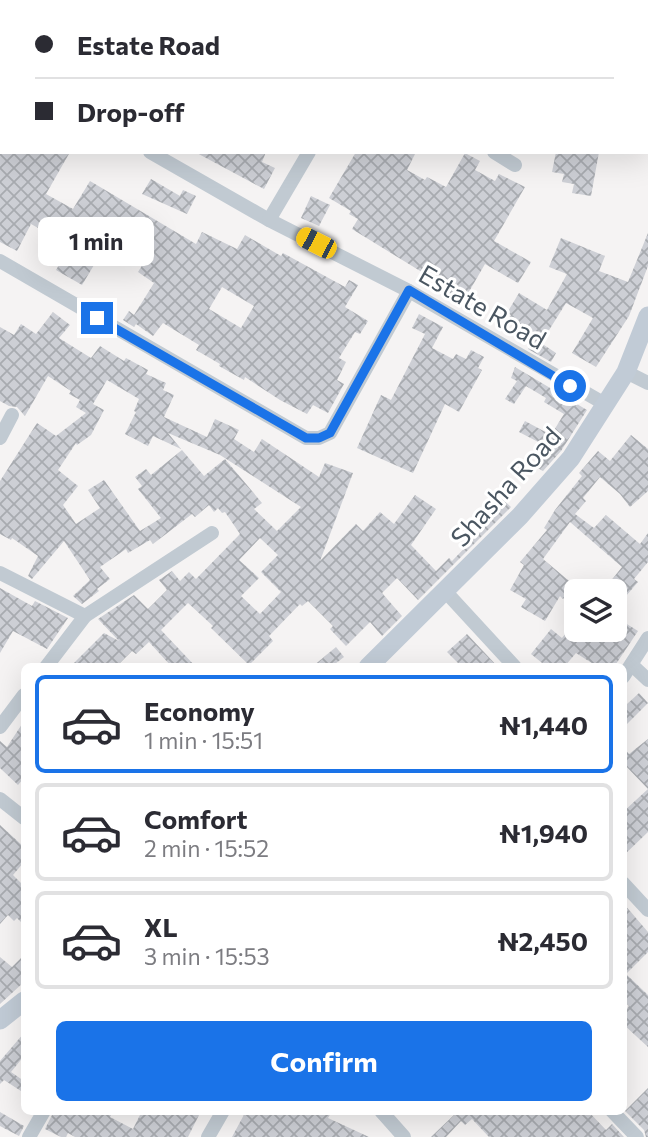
<!DOCTYPE html>
<html lang="en">
<head>
<meta charset="utf-8">
<style>
	body { margin:0; font-family:Commissioner,sans-serif; background:#f2f2f3; color:#2b2b33; height:100vh; display:flex; flex-direction:column; font-size:26px; white-space:nowrap }
	* { box-sizing:border-box; margin:0 }
	p { font-size:23px; color:#7c7c81 }
	.icon { flex:none; width:38px; height:38px; fill:none; stroke:currentColor; stroke-width:2; stroke-linecap:round; stroke-linejoin:round }
	.map { position:relative; flex:1; overflow:hidden }
	.sheet { position:absolute; left:21px; top:663px; width:606px; height:452px; display:flex; flex-direction:column; background:#fff; border-radius:10px; box-shadow:0 7px 28px #0002 }
	.sheet>* { flex:none }
	.guide { position:absolute; left:0px; top:0px; width:649px; height:154px; box-shadow:0 7px 28px #0002; display:grid; align-content:center; height:154px; padding:0 35px; background:#fff }
	.controls { position:absolute; left:564px; top:579px; display:grid; gap:14px }
	.controls a { display:grid; place-items:center; width:63px; height:63px; border-radius:10px; background:#fff; box-shadow:0 7px 28px #0002; font-size:35px }
	.end { position:absolute; width:32px; height:32px; margin:-16px; border:9px solid #1a73e8; background:#fff; box-shadow:0 0 0 4px #fff }
	.from { border-radius:50% }
	.bubble { position:absolute; height:49px; border-radius:10px; background:#fff; box-shadow:0 7px 28px #0002; font-size:23px; font-weight:700; line-height:49px; text-align:center }
	.car { position:absolute; width:21px; height:42px; margin:-21px -10px; border-radius:9px; box-shadow:0 0 5px 2px #0007; background:linear-gradient(#f5c518 24%,#345 0 40%,#f5c518 0 76%,#345 0 86%,#f5c518 0) }
	.guide b { display:flex; align-items:center; gap:24px; height:66px; font-size:26px }
	.guide b+b { border-top:2px solid #e1e1e2 }
	.guide i { width:18px; height:18px; background:#2b2b33 }
	ul { padding:12px 0 0; list-style:none }
	li { display:flex; align-items:center; gap:21px; height:98px; margin:0 14px 10px; padding:0 21px; border:4px solid #e1e1e2; border-radius:10px }
	li div { flex:1 }
	li b { display:block; font-size:26px }
	li em { font-style:normal; font-weight:700 }
	li.active { border-color:#1a73e8 }
	li>.icon { width:63px; height:63px; stroke-width:1.5 }
	.primary-button { display:flex; gap:14px; margin-top:auto; padding:14px 35px }
	.primary-button a { flex:1; height:80px; border-radius:10px; background:#1a73e8; color:#fff; font-size:28px; font-weight:700; line-height:80px; text-align:center }
	.map>svg:first-child { display:block }
	.building { fill:url(#building-cross-hatch); fill-rule:evenodd }
	.lines { fill:none; stroke-linecap:round; stroke-linejoin:round }
	.street { stroke:#c1cad2; stroke-width:14 }
	.secondary { stroke:#c1cbd6; stroke-width:19 }
	.route { stroke:#1a73e8; stroke-width:9 }
	.labels { text-anchor:middle; dominant-baseline:central; stroke-width:6; stroke-linejoin:round; paint-order:stroke }
	.street-label { font-size:26px; fill:#4a5661; stroke:#fff }
</style>
</head>
<body>
<div class="map">
<svg width="648" height="1137" viewBox="0 0 648 1137">
	<defs>
		<pattern id="building-cross-hatch" width="8" height="8" patternUnits="userSpaceOnUse" patternTransform="scale(1.75)"><rect width="8" height="8" fill="#cdcfd5"/><path d="M0 0l8 8M0 8l8-8" fill="none" stroke="#a8abb0"/></pattern>
	</defs>
	<rect width="100%" height="100%" fill="#f5f3f3"/>
	<g class="building">
		<path d="M0 152H70L46 194 73 209 90 181 196 244 202 232 237 249 245 235 281 256 283 253 345 287 349 280 358 285 345 307 368 321 360 334 355 332 339 358 346 362 337 380 344 384 328 413 313 405 307 414 280 400 245 377 244 380 219 366 220 364 196 350 199 345 163 323 153 336 136 324 134 327 123 320 129 311 134 315 154 283 138 272 143 264 106 245 82 285 56 270 70 246 31 224 17 251 0 242ZM222 287 254 306 241 328 209 309Z"/>
		<path d="M195 152H266L262 162 275 168 264 189Z"/>
		<path d="M356 152H416L407 170 425 180 427 177 446 187 465 153 480 161 475 170 495 181 499 174 525 187 494 241 531 262 518 283 485 264 463 302 435 286 438 282 352 229 358 219 349 214 351 211 329 198Z"/>
		<path d="M556 152H599L591 196 572 193 574 184 562 182 564 174 552 172Z"/>
		<path d="M151 179 180 196 183 190 196 196 187 214 142 194Z"/>
		<path d="M311 196 330 205 319 226 301 218Z"/>
		<path d="M648 233V266L629 316 596 367 572 353 593 318 566 303 541 343 556 353 551 362 528 349 534 339 507 322 511 315 507 313 519 293 547 310 567 274 549 267 561 238 605 256 599 271 628 282Z"/>
		<path d="M53 312 70 325 59 338 91 358 100 346 124 361 126 358 148 370 146 374 166 383 163 390 174 395 164 417 207 437 215 419 239 430 234 439 254 452 262 439 319 477 325 463 353 473 320 561 356 524 363 531 380 512 394 524 415 495 436 509 411 545 436 571 449 558 452 561 485 527 482 525 502 499 511 507 418 600 397 578 382 593 402 616 382 636 370 622 346 646 330 629 333 626 308 601 302 606 300 604 269 636 273 641 249 665 211 628 213 626 188 603 161 630 196 667H172L149 642 136 654 132 651 116 667H70L104 633 119 641 98 619 134 595 148 609 167 590 159 580 172 571 180 581 189 572 196 579 240 534 225 512 222 513 218 508 214 512 209 505 195 517 192 514 153 544 150 540 128 553 126 549 100 567 110 579 97 589 99 591 82 604 73 596 90 580 64 541 32 579 28 576 38 556 12 538 11 540 0 534V481L37 423 56 436 86 413 76 407 80 400 69 394 71 391 48 376 25 416 17 407 9 406 0 401V327L14 335 21 324 36 334ZM107 380 139 399 134 411 136 412 125 434 148 446 153 436 181 449 168 433 220 455 301 507 277 531 254 509 262 503 225 459 204 476 182 450 151 475 146 469 135 477 142 486 138 489 161 518 140 531 104 480 88 490 100 508 76 524 63 505 78 486 58 470 76 443 77 445 91 435 104 410 93 404ZM260 538 278 555 261 572 281 592 260 614 241 596 259 578 239 560Z"/>
		<path d="M419 314 443 327 432 348 453 359 456 354 466 359 471 350 484 357 478 368 482 370 459 412 445 404 413 473 357 448 381 395 391 400 425 334 412 328Z"/>
		<path d="M515 367 587 410 561 451 543 471 534 466 546 446 519 432 525 421 551 435 564 414 544 402 546 398 526 386 514 404 505 399 517 381 511 378Z"/>
		<path d="M631 435 648 449V491L630 507 620 494 600 477 583 498 586 501 575 514 594 528 606 515 640 544 648 533V562L634 579 638 582 614 610V592H602L622 567 570 522 543 559 575 586 563 599 560 596 545 621 521 607 526 599 510 590 524 565 520 562 547 530 544 528 555 510 582 476 579 473 598 451 610 461Z"/>
		<path d="M0 588 32 606 35 601 68 618 47 649 13 631 0 653Z"/>
		<path d="M614 616 638 631 614 667H598L576 653 564 667H547L531 654 551 629 562 638 576 621V630H614Z"/>
		<path d="M467 634 498 667H462L447 652Z"/>
		<path d="M336 647 344 657 331 667H312Z"/>
		<path d="M639 693 648 703 623 728V708Z"/>
		<path d="M24 721V778L18 785 0 768V741L7 747Z"/>
		<path d="M648 739V832L623 856V812L648 789 623 763V747L629 754Z"/>
		<path d="M0 825 24 847V862L13 875 24 886V925L17 918 14 921 8 915 0 924Z"/>
		<path d="M623 903 648 932V952L626 974 648 995V1047L623 1024V1013L629 1006 623 1000Z"/>
		<path d="M24 955V982L0 1004V957L12 967Z"/>
		<path d="M24 1033V1056L11 1072 24 1081V1093L4 1080 0 1084V1061Z"/>
		<path d="M648 1088V1137H646L644 1130 625 1111Z"/>
		<path d="M54 1111H113L110 1117 133 1129 142 1111H201L188 1137H75L68 1133 66 1137H61L45 1129Z"/>
		<path d="M246 1111H332L328 1118 369 1137H232Z"/>
		<path d="M452 1111H588L606 1130 612 1124 624 1137H489L472 1119 465 1125 461 1121 446 1137H431L455 1114Z"/>
		<path d="M0 1112 24 1126 19 1136 0 1126Z"/>
	</g>
	<g class="lines">
		<g class="street">
			<path d="M581 0 584 2"/>
			<path d="M132 2 133 0"/>
			<path d="M396 2 397 0"/>
			<path d="M0 62 2 63"/>
			<path d="M150 152 269 220 409 291 605 404"/>
			<path d="M494 152 515 165"/>
			<path d="M269 220 309 152"/>
			<path d="M0 261 306 438H319L330 433 409 291"/>
			<path d="M626 372 648 383"/>
			<path d="M0 438 12 415"/>
			<path d="M0 573 85 616"/>
			<path d="M445 591 515 667"/>
			<path d="M632 665 648 680"/>
			<path d="M46 667 85 616 212 533"/>
			<path d="M623 677 648 638"/>
			<path d="M0 727 24 695"/>
			<path d="M0 799 24 818"/>
			<path d="M623 883 648 910"/>
			<path d="M381 1111 404 1137"/>
			<path d="M612 1111 637 1137"/>
			<path d="M29 1137 44 1111"/>
			<path d="M208 1137 223 1111"/>
		</g>
		<g class="secondary">
			<path d="M368 667 520 516 571 458 626 372 648 316"/>
			<path d="M0 1020 24 1001"/>
		</g>
	</g>
	<g class="lines">
		<path class="route" d="M97 318 306 438H319L330 433 409 290 570 386"/>
	</g>
	<g class="labels">
		<g class="street-label">
			<text transform="translate(483 306) rotate(30)">Estate Road</text>
			<text transform="translate(505 486) rotate(-48)">Shasha Road</text>
		</g>
	</g>
</svg>
<div class="controls">
<a><svg class="icon" aria-label="layers" viewBox="0 0 24 24"><path d="M12 4l9 5-9 5-9-5zM3 14l9 5 9-5"/></svg></a>
</div>
<i class="end from" style="left:570px;top:386px"></i>
<i class="end" style="left:97px;top:318px"></i>
<div class="bubble" style="left:38px;top:217px;width:116px">1 min</div>
<i class="car" style="left:316px;top:243px;rotate:297deg"></i>
<div class="guide">
<b><i class="from"></i>Estate Road</b>
<b><i></i>Drop-off</b>
</div>
<section class="sheet">
<ul>
<li class="active"><svg class="icon" aria-label="car" viewBox="0 0 24 24"><path d="M5 17H2v-5l4-1 3-4h7l3 4 3 1v5h-3M9 17h6M6 11h13"/><circle cx="7" cy="17" r="2"/><circle cx="17" cy="17" r="2"/></svg><div><b>Economy</b><p>1 min · 15:51</p></div><em>₦1,440</em></li>
<li><svg class="icon" aria-label="car" viewBox="0 0 24 24"><path d="M5 17H2v-5l4-1 3-4h7l3 4 3 1v5h-3M9 17h6M6 11h13"/><circle cx="7" cy="17" r="2"/><circle cx="17" cy="17" r="2"/></svg><div><b>Comfort</b><p>2 min · 15:52</p></div><em>₦1,940</em></li>
<li><svg class="icon" aria-label="car" viewBox="0 0 24 24"><path d="M5 17H2v-5l4-1 3-4h7l3 4 3 1v5h-3M9 17h6M6 11h13"/><circle cx="7" cy="17" r="2"/><circle cx="17" cy="17" r="2"/></svg><div><b>XL</b><p>3 min · 15:53</p></div><em>₦2,450</em></li>
</ul>
<div class="primary-button"><a>Confirm</a></div>
</section>
</div>
</body>
</html>
